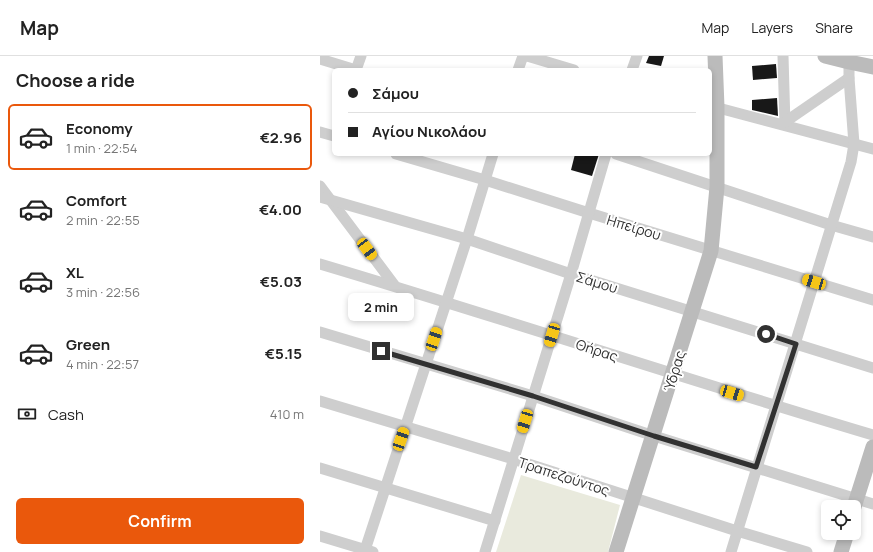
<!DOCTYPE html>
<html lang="en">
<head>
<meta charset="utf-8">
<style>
	body { margin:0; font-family:Manrope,sans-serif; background:#f6f6f6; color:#222; height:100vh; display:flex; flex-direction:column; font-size:15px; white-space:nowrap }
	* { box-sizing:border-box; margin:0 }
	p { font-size:13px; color:#767676 }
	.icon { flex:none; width:22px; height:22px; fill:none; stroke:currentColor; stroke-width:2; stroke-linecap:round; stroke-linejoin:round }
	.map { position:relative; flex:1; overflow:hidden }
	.details { display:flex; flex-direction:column; background:#fff; width:320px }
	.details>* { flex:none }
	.guide { position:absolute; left:12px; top:12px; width:380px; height:88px; border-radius:6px; box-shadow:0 2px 6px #0003; display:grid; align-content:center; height:88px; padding:0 16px; background:#fff }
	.buttons { position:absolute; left:501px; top:444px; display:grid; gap:8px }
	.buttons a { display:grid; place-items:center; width:40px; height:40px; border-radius:6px; background:#fff; box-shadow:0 2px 6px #0003; font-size:20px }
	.end { position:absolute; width:18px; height:18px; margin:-9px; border:5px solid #313131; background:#fff; box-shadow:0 0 0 2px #fff }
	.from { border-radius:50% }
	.bubble { position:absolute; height:28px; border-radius:6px; background:#fff; box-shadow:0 2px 6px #0003; font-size:13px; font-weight:700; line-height:28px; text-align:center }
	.car { position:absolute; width:12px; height:24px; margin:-12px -6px; border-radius:5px; box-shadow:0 0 3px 1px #0007; background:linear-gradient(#f5c518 24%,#345 0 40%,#f5c518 0 76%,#345 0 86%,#f5c518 0) }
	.guide b { display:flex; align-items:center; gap:14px; height:38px; font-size:15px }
	.guide b+b { border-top:1px solid #e0e0e0 }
	.guide i { width:10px; height:10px; background:#222 }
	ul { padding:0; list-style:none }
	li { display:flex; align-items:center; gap:12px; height:66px; margin:0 8px 6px; padding:0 8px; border:2px solid transparent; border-radius:6px }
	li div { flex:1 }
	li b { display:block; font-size:15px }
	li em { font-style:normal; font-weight:700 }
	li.on { border-color:#ea580c }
	li>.icon { width:36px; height:36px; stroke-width:1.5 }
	h2 { padding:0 16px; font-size:18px; line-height:48px }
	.pay { display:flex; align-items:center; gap:10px; height:44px; padding:0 16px; font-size:15px }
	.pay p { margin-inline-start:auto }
	.button { display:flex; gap:8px; margin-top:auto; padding:8px 16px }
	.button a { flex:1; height:46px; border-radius:6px; background:#ea580c; color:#fff; font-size:16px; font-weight:700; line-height:46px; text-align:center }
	header { display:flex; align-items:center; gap:24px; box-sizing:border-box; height:56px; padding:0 20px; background:#fff; border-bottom:1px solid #e0e0e0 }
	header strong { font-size:19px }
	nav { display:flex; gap:22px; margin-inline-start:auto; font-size:14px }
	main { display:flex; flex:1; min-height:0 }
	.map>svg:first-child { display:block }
	.green { fill:#e9eadd }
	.building { fill:#181818 }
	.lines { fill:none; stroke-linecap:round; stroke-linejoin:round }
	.street { stroke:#cecece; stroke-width:11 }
	.secondary { stroke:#bbb; stroke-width:15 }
	.route { stroke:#313131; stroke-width:5 }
	.labels { text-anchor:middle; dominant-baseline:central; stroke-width:4; stroke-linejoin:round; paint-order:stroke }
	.street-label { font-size:14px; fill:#313131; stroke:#fff }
</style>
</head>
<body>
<header>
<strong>Map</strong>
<nav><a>Map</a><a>Layers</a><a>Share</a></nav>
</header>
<main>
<section class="details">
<h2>Choose a ride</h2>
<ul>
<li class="on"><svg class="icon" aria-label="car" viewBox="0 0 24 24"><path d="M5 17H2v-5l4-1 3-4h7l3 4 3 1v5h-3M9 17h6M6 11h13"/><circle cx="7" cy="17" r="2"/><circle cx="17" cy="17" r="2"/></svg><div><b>Economy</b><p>1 min · 22:54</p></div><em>€2.96</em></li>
<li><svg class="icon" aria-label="car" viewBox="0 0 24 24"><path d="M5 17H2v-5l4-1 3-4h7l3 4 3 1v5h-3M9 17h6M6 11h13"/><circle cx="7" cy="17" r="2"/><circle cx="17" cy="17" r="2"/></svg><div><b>Comfort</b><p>2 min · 22:55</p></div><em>€4.00</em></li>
<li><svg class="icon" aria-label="car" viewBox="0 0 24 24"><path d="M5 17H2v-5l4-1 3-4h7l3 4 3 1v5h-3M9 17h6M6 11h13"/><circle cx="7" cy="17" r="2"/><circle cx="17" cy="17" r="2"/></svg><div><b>XL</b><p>3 min · 22:56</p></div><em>€5.03</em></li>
<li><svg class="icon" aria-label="car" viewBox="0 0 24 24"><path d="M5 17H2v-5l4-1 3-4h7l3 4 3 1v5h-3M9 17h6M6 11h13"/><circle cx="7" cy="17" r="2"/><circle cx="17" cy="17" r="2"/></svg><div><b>Green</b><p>4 min · 22:57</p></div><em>€5.15</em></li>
</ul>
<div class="pay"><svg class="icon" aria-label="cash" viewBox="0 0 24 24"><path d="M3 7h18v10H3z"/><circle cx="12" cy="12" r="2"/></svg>Cash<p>410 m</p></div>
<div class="button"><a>Confirm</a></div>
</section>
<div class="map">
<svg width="553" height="496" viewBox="0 0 553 496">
	<rect width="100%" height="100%" fill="#fff"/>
	<path class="green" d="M201 419 300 449 288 496H176Z"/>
	<g class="building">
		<path d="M329 0H344L341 10 326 7Z"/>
		<path d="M456 8 457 22 433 24 432 10Z"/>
		<path d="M457 42 458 60 432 54V44Z"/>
		<path d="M255 98H279L272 120 251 114Z"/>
	</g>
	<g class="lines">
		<g class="street">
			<path d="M207 0 254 14"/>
			<path d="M463 0 465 69"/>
			<path d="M0 3 36 14"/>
			<path d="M36 14 41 0"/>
			<path d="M198 14 203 0"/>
			<path d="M312 14 317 0"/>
			<path d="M391 50 553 93"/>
			<path d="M465 66 529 22"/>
			<path d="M0 76 14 80"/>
			<path d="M76 98 165 124 269 157 553 244"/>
			<path d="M296 98 511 169 553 181"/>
			<path d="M0 130 75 230"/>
			<path d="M0 141 147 183 251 218 553 312"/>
			<path d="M0 208C185 263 368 324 553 379"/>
			<path d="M0 276 213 340 334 380 553 448"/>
			<path d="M0 345 193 403 417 475 487 496"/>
			<path d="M0 412 175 465"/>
			<path d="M0 480 53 496"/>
			<path d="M45 494 147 183 173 98"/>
			<path d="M165 496 251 218 286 98"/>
			<path d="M411 496 531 106 534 88 529 22V0"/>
		</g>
		<g class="secondary">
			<path d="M505 0 529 6 553 11"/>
			<path d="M534 451 553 391"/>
			<path d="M296 496 391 195 397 131V51L395 0"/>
			<path d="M521 496 527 477"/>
		</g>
	</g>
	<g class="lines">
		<path class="route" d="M61 295 213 340 334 380 436 411 476 288 446 278"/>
	</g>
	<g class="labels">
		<g class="street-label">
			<text transform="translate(314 171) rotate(17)">Ηπείρου</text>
			<text transform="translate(277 226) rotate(17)">Σάμου</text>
			<text transform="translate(277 294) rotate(18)">Θήρας</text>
			<text transform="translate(354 315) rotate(-73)">Ύδρας</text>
			<text transform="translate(244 420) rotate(18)">Τραπεζούντος</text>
		</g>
	</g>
</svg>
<div class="buttons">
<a><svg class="icon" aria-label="locate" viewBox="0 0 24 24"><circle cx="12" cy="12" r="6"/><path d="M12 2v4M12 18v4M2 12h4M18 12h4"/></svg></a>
</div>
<i class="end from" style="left:446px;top:278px"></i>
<i class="end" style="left:61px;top:295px"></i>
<div class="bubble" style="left:28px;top:237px;width:66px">2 min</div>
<i class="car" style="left:47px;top:193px;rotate:143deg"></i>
<i class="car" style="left:494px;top:226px;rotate:287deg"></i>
<i class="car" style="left:232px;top:279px;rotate:197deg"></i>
<i class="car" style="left:114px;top:283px;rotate:18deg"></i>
<i class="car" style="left:412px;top:337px;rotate:107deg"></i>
<i class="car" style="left:205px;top:365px;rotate:197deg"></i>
<i class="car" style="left:81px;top:383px;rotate:19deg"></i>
<div class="guide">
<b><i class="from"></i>Σάμου</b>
<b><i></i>Αγίου Νικολάου</b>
</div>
</div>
</main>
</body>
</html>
